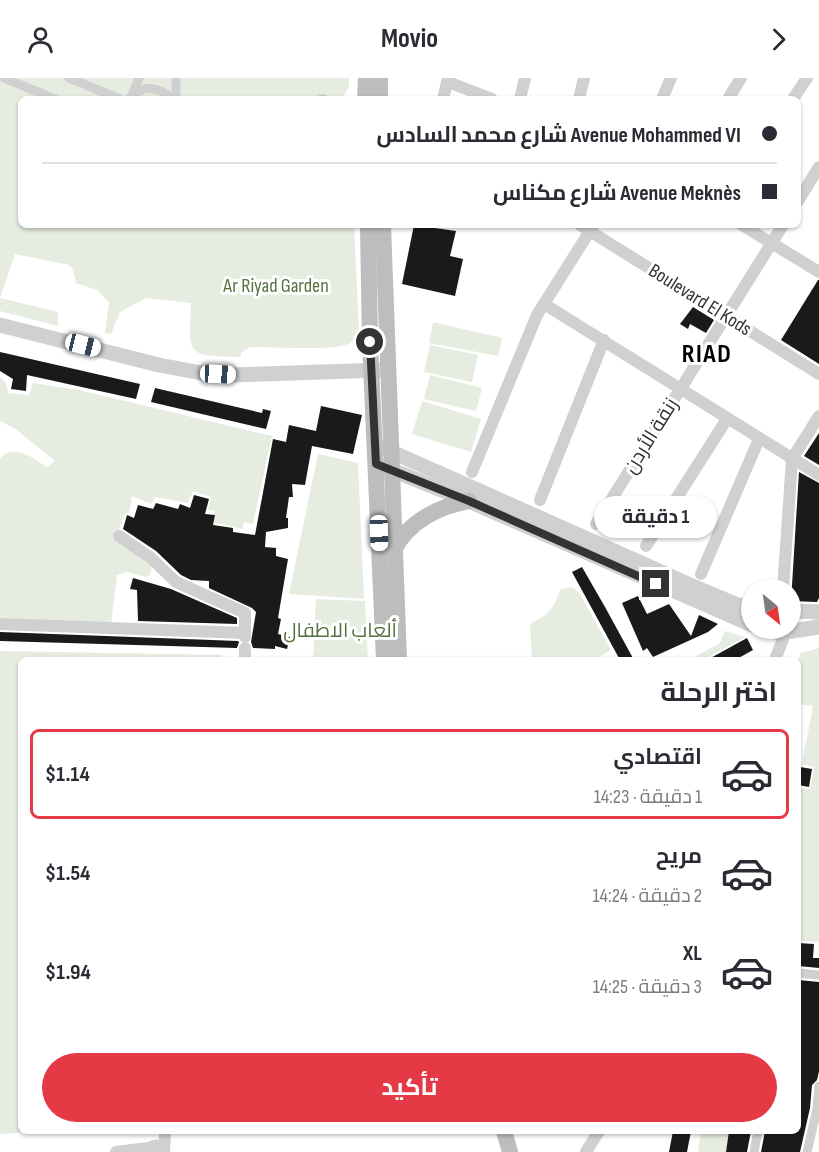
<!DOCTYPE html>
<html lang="ar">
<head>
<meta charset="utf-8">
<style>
	body { margin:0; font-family:"Sofia Sans Condensed",Cairo,sans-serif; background:#f2f2f3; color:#2b2b33; direction:rtl; height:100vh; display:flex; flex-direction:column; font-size:22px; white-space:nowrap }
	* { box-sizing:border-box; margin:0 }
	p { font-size:20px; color:#7c7c81 }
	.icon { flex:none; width:33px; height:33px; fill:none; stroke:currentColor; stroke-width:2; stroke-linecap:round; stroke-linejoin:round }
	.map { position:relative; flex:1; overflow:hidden; direction:ltr }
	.sheet { position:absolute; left:18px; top:579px; width:783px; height:477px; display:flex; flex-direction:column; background:#fff; border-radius:9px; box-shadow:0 2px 4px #0004; direction:rtl }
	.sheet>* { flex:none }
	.top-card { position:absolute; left:18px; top:18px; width:783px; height:132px; border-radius:9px; box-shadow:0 2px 4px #0004; direction:rtl; display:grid; align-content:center; height:132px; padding:0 24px; background:#fff }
	.needle { width:39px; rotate:151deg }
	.fabs { position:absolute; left:741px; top:501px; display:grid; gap:12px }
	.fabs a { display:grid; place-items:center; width:60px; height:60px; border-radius:50%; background:#fff; box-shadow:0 2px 4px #0004; font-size:30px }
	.end { position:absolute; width:27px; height:27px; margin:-14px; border:8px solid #333; background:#fff; box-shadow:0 0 0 3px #fff }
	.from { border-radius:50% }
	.bubble { position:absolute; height:42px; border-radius:21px; background:#fff; box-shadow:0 2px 4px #0004; font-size:20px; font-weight:700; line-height:42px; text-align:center; direction:rtl }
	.car { position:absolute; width:18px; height:36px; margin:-18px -9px; border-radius:8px; box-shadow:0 0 4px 2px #0007; background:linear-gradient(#fff 24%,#345 0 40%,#fff 0 76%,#345 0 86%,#fff 0) }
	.top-card b { display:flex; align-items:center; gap:21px; height:57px; font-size:22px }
	.top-card b+b { border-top:2px solid #e1e1e2 }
	.top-card i { width:15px; height:15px; background:#2b2b33 }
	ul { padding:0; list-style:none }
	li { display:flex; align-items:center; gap:18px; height:90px; margin:0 12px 9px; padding:0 12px; border:3px solid transparent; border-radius:9px }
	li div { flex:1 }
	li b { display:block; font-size:22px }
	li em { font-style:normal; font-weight:700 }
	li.current { border-color:#e63946 }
	li>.icon { width:54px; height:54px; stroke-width:1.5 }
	h2 { padding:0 24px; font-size:27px; line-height:72px }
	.cta { display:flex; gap:12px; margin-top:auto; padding:12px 24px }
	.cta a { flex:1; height:69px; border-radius:36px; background:#e63946; color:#fff; font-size:24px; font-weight:700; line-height:69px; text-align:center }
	header { display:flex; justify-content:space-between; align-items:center; height:78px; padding:0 24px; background:#fff; font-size:27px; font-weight:700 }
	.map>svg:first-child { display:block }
	.green { fill:#e6ecdf }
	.building { fill:#1a1a1a }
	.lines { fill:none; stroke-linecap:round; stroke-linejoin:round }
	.pedestrian { stroke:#d0d0d0; stroke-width:9 }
	.minor { stroke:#d0d0d0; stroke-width:12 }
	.tertiary { stroke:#d0d0d0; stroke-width:15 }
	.secondary { stroke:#bdbdbd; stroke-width:16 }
	.route { stroke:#333; stroke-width:8 }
	.labels { text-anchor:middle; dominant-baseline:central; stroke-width:6; stroke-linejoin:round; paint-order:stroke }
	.park-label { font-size:20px; fill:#56703f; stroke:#fff }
	.street-label { font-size:20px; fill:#333; stroke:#fff }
	.district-label { font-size:26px; font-weight:bold; letter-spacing:1.5px; fill:#000; stroke:#fff }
</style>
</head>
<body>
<header><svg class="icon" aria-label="forward" viewBox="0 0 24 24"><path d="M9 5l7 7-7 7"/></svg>Movio<svg class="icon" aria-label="person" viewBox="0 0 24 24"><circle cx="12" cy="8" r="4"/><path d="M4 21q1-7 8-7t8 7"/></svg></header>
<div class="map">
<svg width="819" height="1074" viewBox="0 0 819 1074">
	<rect width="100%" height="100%" fill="#fff"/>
	<g class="green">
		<path d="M0 0H349V8L342 21H21V147H354L359 252C357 258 354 263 348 266 334 273 269 269 250 269L242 274 240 279C185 278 189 278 191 225L146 220 120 234 111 256 105 255 109 224 97 212 76 205 73 192 70 187 15 176 0 220 58 234V248L0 233Z"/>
		<path d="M433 244 502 260 498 278 429 265Z"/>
		<path d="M430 267 478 277 472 304 424 294Z"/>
		<path d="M430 297 482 310 476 333 424 321Z"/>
		<path d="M0 299 6 304 8 315 29 317 33 305 79 312 272 358 253 446 244 444 242 451 213 444 214 433 208 432 211 419 193 413 188 425 155 419 151 426 132 418 129 434 125 436 115 462 151 486C152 491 152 496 147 499L127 494 117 497 111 547 0 540V380C15 365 33 380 47 389L55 383 17 352 0 343Z"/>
		<path d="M422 323 481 341 471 374 412 356Z"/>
		<path d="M318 376 358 385 364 521 289 516Z"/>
		<path d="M568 510H574L580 516 611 572 593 582H532L530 546C551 535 552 533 561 511Z"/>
		<path d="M316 521 365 523 368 582H313Z"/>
		<path d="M725 553 745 559 703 582H689L719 566Z"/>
		<path d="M819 570V864L798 863V710L810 711 814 689 802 686 813 628 798 626V582L801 575Z"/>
		<path d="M0 573 222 577 221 582H21V1053H42L0 1056Z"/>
		<path d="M701 1053H729L726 1074H698Z"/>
	</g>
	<g class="building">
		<path d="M414 147 456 153 450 178 463 181 455 218 402 206Z"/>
		<path d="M818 202H819V286L781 262Z"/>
		<path d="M693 229 714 242 706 255 690 246 688 251 680 246Z"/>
		<path d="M0 274 140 306 136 321 27 297 26 313 11 311 13 301 0 293Z"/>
		<path d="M155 310 262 335 263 331 271 333 266 351 151 324Z"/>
		<path d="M321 328 362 337 353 376 312 368 305 407 292 406 293 419H289L286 440H288V450L266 454 265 469 276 470V478L288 481 278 540 281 541 278 556 290 559 287 571 275 568V571L253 570 251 564 256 534 252 530 209 510V503L191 502 181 497 156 473 123 451 127 437 134 440 138 427 153 431 156 425 178 431 180 426 190 430 194 417 209 421 205 436 215 437 213 447 233 450V454L255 457 273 361 286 364 289 347 316 353Z"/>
		<path d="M819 355V387L804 378Z"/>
		<path d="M799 394 819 405V520L817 524 791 523Z"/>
		<path d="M582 489 605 529 634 582H620L572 494Z"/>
		<path d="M133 500 171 511 237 540V546L138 543 137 512 130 511Z"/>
		<path d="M638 518 647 536 669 526 691 558 699 537 718 546 708 554 653 579 647 570 643 573 622 525Z"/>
		<path d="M0 554 238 563 239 564 237 570 0 563Z"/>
		<path d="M747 560 753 572 735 582H707Z"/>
		<path d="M800 689 812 691 809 709 798 707Z"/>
		<path d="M798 865 814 866 813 880H819V890L798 888Z"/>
		<path d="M798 902 819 904V993L817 1002 812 1007 810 1030 800 1074H761L765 1053H798Z"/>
		<path d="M673 1053H691L687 1074H669Z"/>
		<path d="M729 1053H751L747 1074H726Z"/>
	</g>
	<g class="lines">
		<g class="pedestrian">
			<path d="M4 0 55 21"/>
			<path d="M69 0 120 21"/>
			<path d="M176 0V21"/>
			<path d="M132 17 139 0"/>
			<path d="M129 21C142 6 159 8 172 21"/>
			<path d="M321 21H324"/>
			<path d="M798 895 819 897"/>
			<path d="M754 1074 758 1053"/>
			<path d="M807 1074 817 1031 819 1008"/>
		</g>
		<g class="minor">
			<path d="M448 4 492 21"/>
			<path d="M443 21 448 0"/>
			<path d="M520 21 525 0"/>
			<path d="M579 21 584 0"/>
			<path d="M662 21 671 0"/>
			<path d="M728 21 741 0"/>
			<path d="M793 21 807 0"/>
			<path d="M798 123 819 89"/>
			<path d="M580 147 819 296"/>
			<path d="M742 147 819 194"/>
			<path d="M544 226 819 397"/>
			<path d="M472 394 537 237 593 148"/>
			<path d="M540 422 604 262"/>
			<path d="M596 446 783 147"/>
			<path d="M119 458 151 480 176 504 245 535V559"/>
			<path d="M646 468 727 341"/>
			<path d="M701 496 759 361"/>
			<path d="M783 512 792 381 819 338"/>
			<path d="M0 546 245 555"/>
			<path d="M245 582V570"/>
			<path d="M775 582 783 561V554"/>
			<path d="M116 1074 148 1070"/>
			<path d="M146 1074C151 1066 160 1065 164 1074"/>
			<path d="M164 1074 165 1053"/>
			<path d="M586 1074 599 1053"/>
		</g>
		<g class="tertiary">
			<path d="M0 247 159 287 202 295 234 297 382 292"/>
			<path d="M383 370 695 509 735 526 752 530"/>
			<path d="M382 388 469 423 752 547"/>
			<path d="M790 533 819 534"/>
			<path d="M762 550 780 555 819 549"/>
		</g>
		<g class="secondary">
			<path d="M365 21 366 0"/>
			<path d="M380 21V0"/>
			<path d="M368 147 370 264 384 582"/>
			<path d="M383 147 399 582"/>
			<path d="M394 472C408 444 439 428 469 423"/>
			<path d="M504 1053 510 1074"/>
		</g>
	</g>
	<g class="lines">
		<path class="route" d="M370 264 376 386 469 423 656 506"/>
	</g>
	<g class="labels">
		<g class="park-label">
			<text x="276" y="208">Ar Riyad Garden</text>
			<text x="340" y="553">ألعاب الاطفال</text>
		</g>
		<g class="street-label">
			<text transform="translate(700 222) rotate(32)">Boulevard El Kods</text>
			<text transform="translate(651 358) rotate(-58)">زنقة الأردن</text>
		</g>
		<g class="district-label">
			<text x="707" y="276">RIAD</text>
		</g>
	</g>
</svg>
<div class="fabs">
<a><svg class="needle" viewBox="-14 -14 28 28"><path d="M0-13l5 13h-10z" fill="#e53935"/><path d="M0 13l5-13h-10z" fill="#7c7c81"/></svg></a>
</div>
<i class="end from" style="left:370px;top:264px"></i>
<i class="end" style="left:656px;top:506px"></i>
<div class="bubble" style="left:594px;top:418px;width:123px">1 دقيقة</div>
<i class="car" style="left:83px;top:267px;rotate:104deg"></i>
<i class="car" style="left:218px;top:296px;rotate:93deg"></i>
<i class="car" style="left:379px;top:455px;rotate:178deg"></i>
<div class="top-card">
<b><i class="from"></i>Avenue Mohammed VI شارع محمد السادس</b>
<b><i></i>Avenue Meknès شارع مكناس</b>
</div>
<section class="sheet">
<h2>اختر الرحلة</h2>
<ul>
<li class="current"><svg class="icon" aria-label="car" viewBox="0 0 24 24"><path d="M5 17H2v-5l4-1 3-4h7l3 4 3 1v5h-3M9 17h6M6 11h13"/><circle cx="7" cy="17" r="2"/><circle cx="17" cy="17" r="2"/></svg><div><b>اقتصادي</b><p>1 دقيقة · 14:23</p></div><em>$1.14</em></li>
<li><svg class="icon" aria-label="car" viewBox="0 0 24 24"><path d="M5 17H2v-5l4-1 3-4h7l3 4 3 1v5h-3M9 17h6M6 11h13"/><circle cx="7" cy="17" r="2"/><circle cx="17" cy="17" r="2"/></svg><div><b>مريح</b><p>2 دقيقة · 14:24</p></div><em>$1.54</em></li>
<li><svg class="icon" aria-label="car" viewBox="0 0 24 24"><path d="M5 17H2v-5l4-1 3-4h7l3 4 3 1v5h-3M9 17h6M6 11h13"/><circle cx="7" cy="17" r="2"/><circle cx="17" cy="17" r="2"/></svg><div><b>XL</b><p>3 دقيقة · 14:25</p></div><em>$1.94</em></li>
</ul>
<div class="cta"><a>تأكيد</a></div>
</section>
</div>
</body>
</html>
